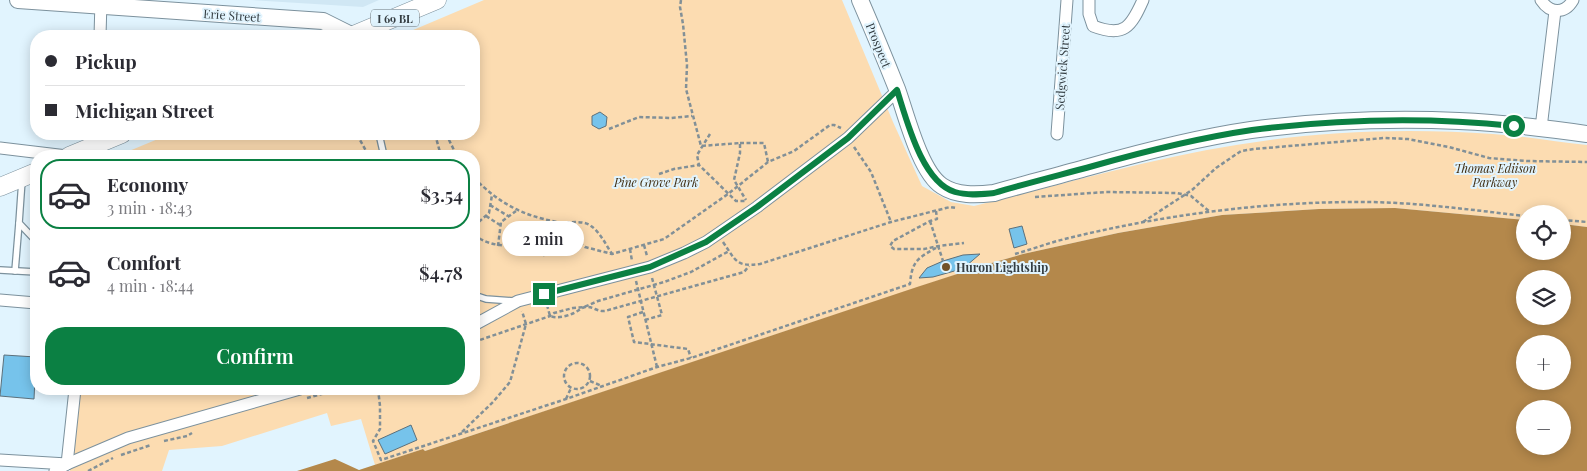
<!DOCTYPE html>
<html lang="en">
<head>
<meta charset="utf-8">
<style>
	body { margin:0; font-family:"Playfair Display",serif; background:#f7f7f7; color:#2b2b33; height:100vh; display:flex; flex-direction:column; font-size:19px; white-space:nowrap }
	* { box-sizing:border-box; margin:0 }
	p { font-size:16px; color:#7c7c81 }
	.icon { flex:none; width:28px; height:28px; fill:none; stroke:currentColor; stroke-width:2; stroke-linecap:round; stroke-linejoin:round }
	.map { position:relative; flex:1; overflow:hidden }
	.drawer { position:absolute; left:30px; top:150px; width:450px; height:245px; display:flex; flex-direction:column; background:#fff; border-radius:20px; box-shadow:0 2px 12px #0003 }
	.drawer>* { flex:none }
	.top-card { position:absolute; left:30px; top:30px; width:450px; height:110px; border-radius:20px; box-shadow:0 2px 12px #0003; display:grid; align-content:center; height:110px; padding:0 15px; background:#fff }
	.fabs { position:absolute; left:1516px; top:205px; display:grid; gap:10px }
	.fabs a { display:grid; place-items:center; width:55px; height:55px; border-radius:50%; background:#fff; box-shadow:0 2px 12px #0003; font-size:25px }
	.end { position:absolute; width:22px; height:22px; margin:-11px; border:6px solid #0b8043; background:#fff; box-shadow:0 0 0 2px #fff }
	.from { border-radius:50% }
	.bubble { position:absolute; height:35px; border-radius:18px; background:#fff; box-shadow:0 2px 12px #0003; font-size:16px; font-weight:600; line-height:35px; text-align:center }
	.top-card b { display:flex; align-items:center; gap:18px; height:48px; font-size:19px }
	.top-card b+b { border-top:1px solid #e1e1e2 }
	.top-card i { width:12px; height:12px; background:#2b2b33 }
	ul { padding:9px 0 0; list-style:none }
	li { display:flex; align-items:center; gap:15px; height:70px; margin:0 10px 8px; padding:0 5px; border:2px solid transparent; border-radius:20px }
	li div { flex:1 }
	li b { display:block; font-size:19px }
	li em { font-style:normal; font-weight:600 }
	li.current { border-color:#0b8043 }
	li>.icon { width:45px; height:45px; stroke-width:1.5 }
	.button { display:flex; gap:10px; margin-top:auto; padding:10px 15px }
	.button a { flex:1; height:58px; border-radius:20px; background:#0b8043; color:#fff; font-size:20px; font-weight:600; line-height:58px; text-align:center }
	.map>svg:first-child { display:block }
	.built { fill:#d0e7f4 }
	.green { fill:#fcdcb1 }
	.water { fill:#b4884b; fill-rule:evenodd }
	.building { fill:#76c3eb; stroke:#5c707b }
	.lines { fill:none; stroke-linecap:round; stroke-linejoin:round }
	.lane-casing { stroke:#7c919d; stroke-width:8 }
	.street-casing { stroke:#7c919d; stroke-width:13 }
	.secondary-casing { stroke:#7c919d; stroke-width:18 }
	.primary-casing { stroke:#7c919d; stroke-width:19 }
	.path { stroke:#829097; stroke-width:2.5; stroke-dasharray:4 2.5; stroke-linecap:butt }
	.lane { stroke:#fff; stroke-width:5.5 }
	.street { stroke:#fff; stroke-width:11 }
	.secondary { stroke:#fff; stroke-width:16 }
	.primary { stroke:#fff; stroke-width:18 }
	.route { stroke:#0b8043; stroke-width:6 }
	.poi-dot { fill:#725328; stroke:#e1f4fe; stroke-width:2 }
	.labels { text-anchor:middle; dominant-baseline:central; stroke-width:4; stroke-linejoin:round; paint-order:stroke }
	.shield { fill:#e1f4fe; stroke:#68747a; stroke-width:1 }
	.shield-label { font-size:11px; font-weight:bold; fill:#343d42 }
	.street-label { font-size:12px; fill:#343d42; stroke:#e1f4fe }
	.park-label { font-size:12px; font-style:italic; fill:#402d11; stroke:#e1f4fe }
	.poi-label { font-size:12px; font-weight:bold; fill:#343d42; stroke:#e1f4fe; text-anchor:start }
</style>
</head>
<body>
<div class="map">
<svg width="1587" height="471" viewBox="0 0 1587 471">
	<rect width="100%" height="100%" fill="#e1f4fe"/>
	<path class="built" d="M250 0H379L363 7Z"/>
	<path class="green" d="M484 0H842L893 122 922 186 951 202 974 206C1072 182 1169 153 1270 140 1342 130 1421 129 1493 134 1524 136 1556 142 1587 145V227L1563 224 1562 214H1525V220L1395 208 1319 209 1222 215 1118 233 1023 254 988 264 425 451 423 449 375 465 361 419 331 426 327 413 222 446 169 450 162 471H70L77 389H474V156H117L170 134H474V36H399Z"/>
	<path class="water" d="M1395 208 1525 220V251H1562L1563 224 1587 227V471H297L335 459 359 470 423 449 425 451 917 287 988 264 1023 254 1118 233 1222 215 1319 209ZM1525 279H1562V316H1525ZM1525 344H1562V381H1525ZM1525 409H1562V446H1525Z"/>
	<g class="building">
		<path d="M600 112 607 117 606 126 599 129 592 125V116Z"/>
		<path d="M1022 226 1027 244 1014 248 1009 229Z"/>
		<path d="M980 254 966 266 958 270 933 277 919 278 927 268 943 261 963 255Z"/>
		<path d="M4 355 36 357 34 399 0 396Z"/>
		<path d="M411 425 417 440 385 454 378 440Z"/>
	</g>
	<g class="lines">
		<defs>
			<g id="lane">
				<path d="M379 134 384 156"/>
				<path d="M22 180 19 223 36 241"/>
				<path d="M0 270 36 272"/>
				<path d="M15 271 19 223"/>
				<path d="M474 295 486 299 513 301"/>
			</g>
			<g id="street">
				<path d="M1089 0V14L1093 26C1124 38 1131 27 1143 0"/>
				<path d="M1541 0C1550 14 1565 14 1573 0"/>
				<path d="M100 36 101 1"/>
				<path d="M1541 128 1555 11"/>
				<path d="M1057 134 1067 0"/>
				<path d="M0 148 67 156"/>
				<path d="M87 152 91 134"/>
				<path d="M0 300 36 303"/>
				<path d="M474 325 518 301 650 267 684 253 706 242 757 207 848 138 897 91"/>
				<path d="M0 460 67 464"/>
				<path d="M67 464 75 389"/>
				<path d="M55 471 67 464 128 438 300 389"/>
			</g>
			<g id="secondary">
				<path d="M18 0 323 21 353 36"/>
				<path d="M860 0C873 30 885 59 897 89 906 114 920 172 942 186 957 196 976 195 994 193 1025 184 1057 176 1089 167 1142 152 1196 138 1251 130 1318 121 1392 118 1459 121 1502 123 1545 128 1587 134"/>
			</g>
			<g id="primary">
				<path d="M351 36 437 0"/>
				<path d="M69 156 122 134"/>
				<path d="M0 187 36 172"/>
			</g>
		</defs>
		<use href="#lane" class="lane-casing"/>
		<use href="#street" class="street-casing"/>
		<use href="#secondary" class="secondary-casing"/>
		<use href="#primary" class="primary-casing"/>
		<g class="path">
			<path d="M681 0 680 7 683 24 687 65 686 89 701 146 740 143V153L734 180 746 200"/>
			<path d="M609 129 639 117 671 118 692 116"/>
			<path d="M359 134 360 140 369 156"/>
			<path d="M435 134 441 156"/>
			<path d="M436 134 446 135"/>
			<path d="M446 134 457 156"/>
			<path d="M710 134 697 155 699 165 736 201H745"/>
			<path d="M740 143H764L768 162"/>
			<path d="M854 147 871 172 891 222"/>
			<path d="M449 156 453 151"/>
			<path d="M659 174 674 169 699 165"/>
			<path d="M474 178C499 203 521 215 557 222 568 224 582 219 591 226 600 232 606 245 612 254"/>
			<path d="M1035 197 1106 192 1177 193 1191 196 1210 212"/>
			<path d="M490 205 508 216"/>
			<path d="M936 211 937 219 930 221 893 241 890 246 894 249H924L939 246 964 243"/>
			<path d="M486 216 500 225"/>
			<path d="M1562 220 1587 222"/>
			<path d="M930 221 943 261"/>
			<path d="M1143 222 1192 190 1216 168 1241 151 1254 149 1384 138 1408 139 1449 147 1489 158 1527 161 1587 162"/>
			<path d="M474 226 489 213 492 195"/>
			<path d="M474 235C507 258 532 235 566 236L573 238 585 247 612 254 664 239 728 194 768 162 794 151 830 125H834L841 128"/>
			<path d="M723 242C736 261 736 267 760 264L891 222 950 207 956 208"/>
			<path d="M644 245 647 256"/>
			<path d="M498 246 501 222 516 211"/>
			<path d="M630 249 632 261"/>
			<path d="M1015 254C1033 249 1051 242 1069 238 1167 214 1270 201 1370 202 1422 203 1473 210 1525 216"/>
			<path d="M543 256 553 238 558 222"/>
			<path d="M636 281 657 367"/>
			<path d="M547 305 550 316C558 319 567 316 574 313 578 311 581 308 585 307 593 306 597 312 605 311L744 272 749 266"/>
			<path d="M643 312 628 317 634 342 688 349 691 358"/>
			<path d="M645 320 662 315 652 278"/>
			<path d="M474 342 550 316 554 313 573 308 584 307 598 301 664 282 691 272 729 251"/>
			<circle cx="577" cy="376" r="13"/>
			<path d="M590 381 602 386"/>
			<path d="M378 389 380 406V429L373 441 381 460 566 399 657 367 691 358 910 284C912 259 919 258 939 246"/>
			<path d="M307 398 340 389"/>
			<path d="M566 399 571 388"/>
			<path d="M462 432 493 402 510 382 526 324 522 311"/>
			<path d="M164 441 187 436 192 433"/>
			<path d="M121 455 151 445"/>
			<path d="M88 471 113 458"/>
		</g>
		<use href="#lane" class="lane"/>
		<use href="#street" class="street"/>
		<use href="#secondary" class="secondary"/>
		<use href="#primary" class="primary"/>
	</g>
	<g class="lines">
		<path class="route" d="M544 294 650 267 706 242 757 207 848 138 897 90C907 121 922 182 955 192 968 196 982 194 994 193 1027 183 1060 175 1093 166 1146 151 1198 138 1252 130 1339 119 1427 117 1514 126"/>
	</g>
	<circle class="poi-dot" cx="946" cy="267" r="5"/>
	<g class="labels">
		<rect class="shield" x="371" y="9.5" width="48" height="17" rx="4"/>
		<g class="shield-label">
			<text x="395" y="18">I 69 BL</text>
		</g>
		<g class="street-label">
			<text transform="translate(232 15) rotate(4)">Erie Street</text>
			<text transform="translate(879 45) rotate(68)">Prospect</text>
			<text transform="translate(1062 67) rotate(-86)">Sedgwick Street</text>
		</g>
		<g class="park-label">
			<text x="1495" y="168">Thomas Ediison<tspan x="1495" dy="14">Parkway</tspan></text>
			<text x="656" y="182">Pine Grove Park</text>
		</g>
		<g class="poi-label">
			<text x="956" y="267">Huron Lightship</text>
		</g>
	</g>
</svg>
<div class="fabs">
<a><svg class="icon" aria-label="locate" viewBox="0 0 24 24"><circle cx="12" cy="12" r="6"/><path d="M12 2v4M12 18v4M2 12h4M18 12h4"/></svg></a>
<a><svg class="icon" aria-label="layers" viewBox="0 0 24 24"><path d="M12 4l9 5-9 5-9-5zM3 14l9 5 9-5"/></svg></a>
<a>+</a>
<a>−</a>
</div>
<i class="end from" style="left:1514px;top:126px"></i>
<i class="end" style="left:544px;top:294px"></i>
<div class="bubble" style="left:502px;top:221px;width:82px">2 min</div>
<div class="top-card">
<b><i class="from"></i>Pickup</b>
<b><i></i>Michigan Street</b>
</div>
<section class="drawer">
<ul>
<li class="current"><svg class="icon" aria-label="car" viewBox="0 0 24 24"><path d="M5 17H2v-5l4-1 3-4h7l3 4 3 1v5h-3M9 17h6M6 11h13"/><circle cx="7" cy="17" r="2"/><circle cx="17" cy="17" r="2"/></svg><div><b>Economy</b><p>3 min · 18:43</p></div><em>$3.54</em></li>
<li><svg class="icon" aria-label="car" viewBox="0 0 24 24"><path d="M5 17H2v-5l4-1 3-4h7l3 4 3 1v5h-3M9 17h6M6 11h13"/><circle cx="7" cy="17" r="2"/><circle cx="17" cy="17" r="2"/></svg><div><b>Comfort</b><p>4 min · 18:44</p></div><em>$4.78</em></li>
</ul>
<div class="button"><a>Confirm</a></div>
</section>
</div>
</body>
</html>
